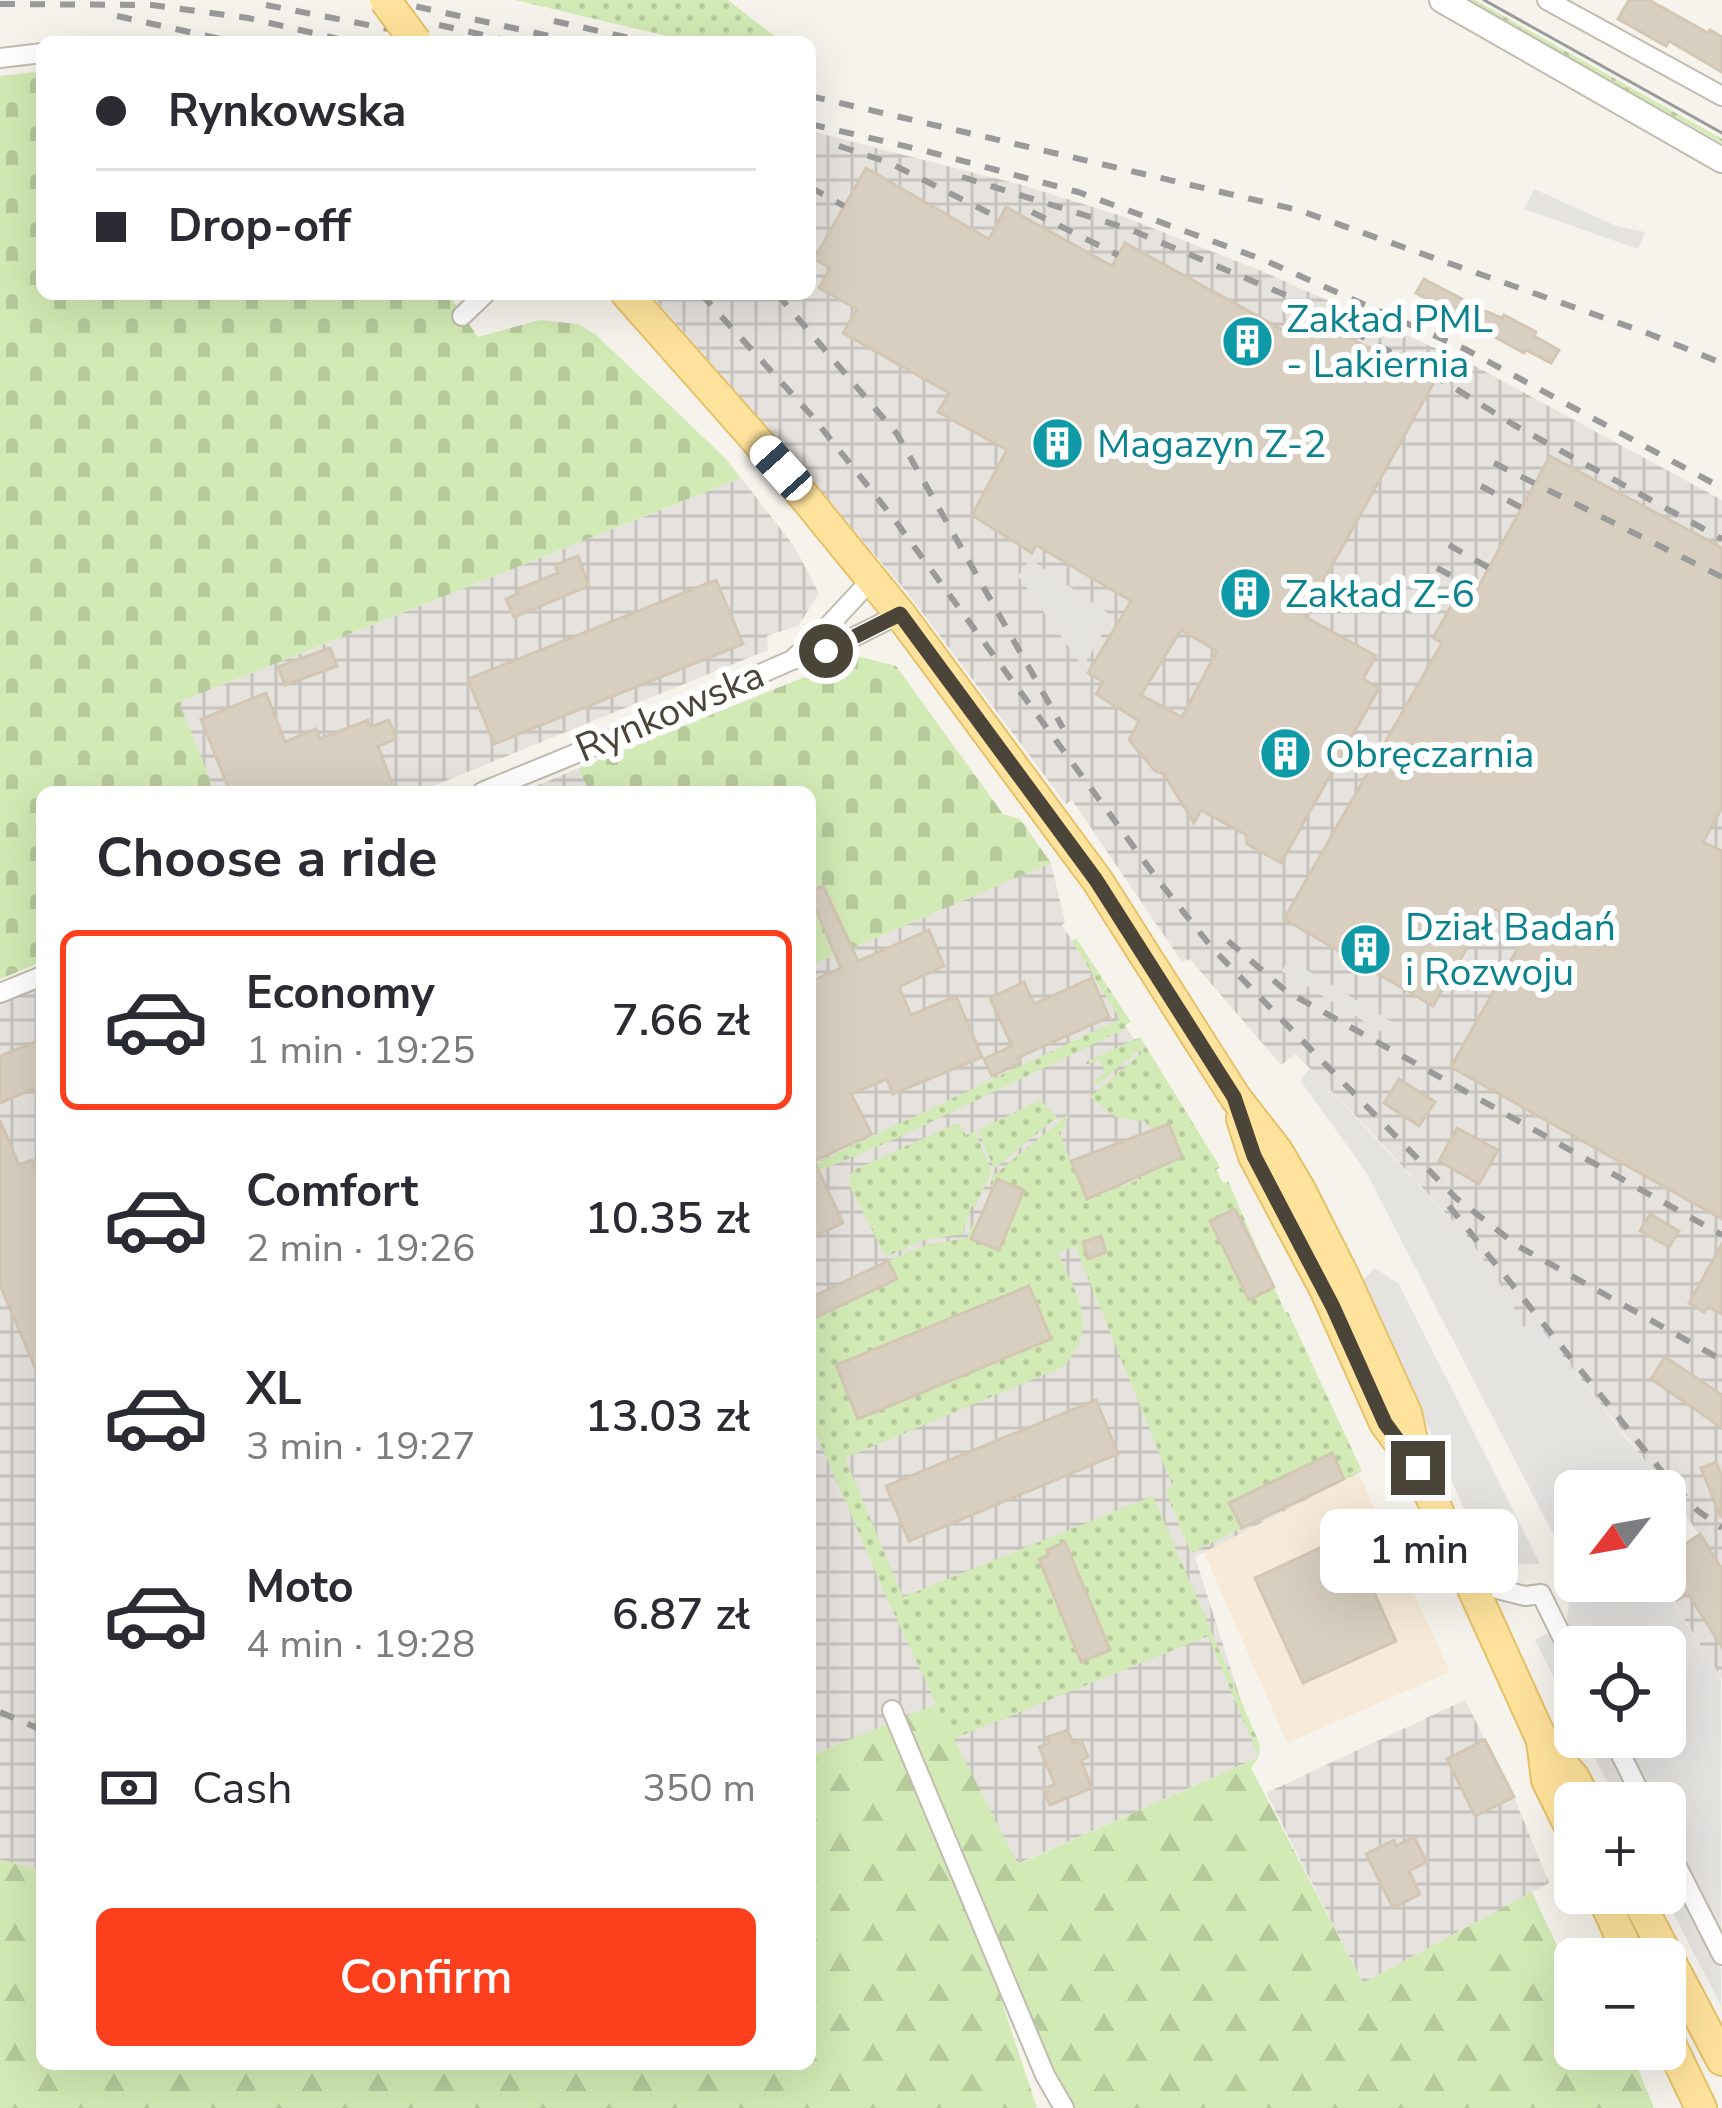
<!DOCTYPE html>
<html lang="en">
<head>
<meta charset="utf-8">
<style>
	body { margin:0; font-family:"Nunito Sans",sans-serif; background:#f7f7f7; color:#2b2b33; height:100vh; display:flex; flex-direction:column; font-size:45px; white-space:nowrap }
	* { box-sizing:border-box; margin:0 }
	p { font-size:39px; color:#7c7c81 }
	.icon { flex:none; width:66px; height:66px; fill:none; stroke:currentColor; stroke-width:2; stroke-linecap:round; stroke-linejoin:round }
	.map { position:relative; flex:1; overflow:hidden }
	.details { position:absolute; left:36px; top:786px; width:780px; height:1284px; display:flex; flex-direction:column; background:#fff; border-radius:18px; box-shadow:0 12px 48px #0002 }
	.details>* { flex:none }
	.top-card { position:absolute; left:36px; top:36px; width:780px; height:264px; border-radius:18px; box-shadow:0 12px 48px #0002; display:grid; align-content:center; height:264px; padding:0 60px; background:#fff }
	.needle { width:78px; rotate:239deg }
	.fabs { position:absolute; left:1554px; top:1470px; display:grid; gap:24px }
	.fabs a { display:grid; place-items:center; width:132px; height:132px; border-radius:18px; background:#fff; box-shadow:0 12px 48px #0002; font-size:60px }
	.end { position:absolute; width:54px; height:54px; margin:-27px; border:15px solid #4b4439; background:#fff; box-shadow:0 0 0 6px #fff }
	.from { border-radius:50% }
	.bubble { position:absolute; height:84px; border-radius:18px; background:#fff; box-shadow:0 12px 48px #0002; font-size:39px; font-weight:600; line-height:84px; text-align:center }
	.car { position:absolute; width:36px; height:72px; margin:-36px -18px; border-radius:15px; box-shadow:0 0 9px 3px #0007; background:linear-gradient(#fff 24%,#345 0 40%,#fff 0 76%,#345 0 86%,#fff 0) }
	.top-card b { display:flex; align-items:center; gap:42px; height:114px; font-size:45px }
	.top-card b+b { border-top:3px solid #e1e1e2 }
	.top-card i { width:30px; height:30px; background:#2b2b33 }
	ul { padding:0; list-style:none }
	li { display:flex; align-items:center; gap:36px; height:180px; margin:0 24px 18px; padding:0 36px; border:6px solid transparent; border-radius:18px }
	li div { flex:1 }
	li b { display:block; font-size:45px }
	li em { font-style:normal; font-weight:600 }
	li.selected { border-color:#fc3f1d }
	li>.icon { width:108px; height:108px; stroke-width:1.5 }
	h2 { padding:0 60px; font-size:54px; line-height:144px }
	.pay { display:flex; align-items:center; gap:30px; height:132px; padding:0 60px; font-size:45px }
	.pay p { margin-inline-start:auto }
	.action { display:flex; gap:24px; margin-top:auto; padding:24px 60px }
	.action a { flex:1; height:138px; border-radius:18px; background:#fc3f1d; color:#fff; font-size:48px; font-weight:600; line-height:138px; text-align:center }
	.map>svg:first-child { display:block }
	.commercial { fill:#f7ead8 }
	.industrial { fill:url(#industrial-grid) }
	.grass { fill:url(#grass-dots); fill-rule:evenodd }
	.forest { fill:url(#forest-firs) }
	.cemetery { fill:url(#cemetery-stones) }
	.parking { fill:#e5e3e0 }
	.building { fill:#d8cfc1; stroke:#d3c7b4; stroke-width:3; fill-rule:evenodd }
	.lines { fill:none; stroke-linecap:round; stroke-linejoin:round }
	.minor-casing { stroke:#c2bbae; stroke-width:22 }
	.tertiary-casing { stroke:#c2bbae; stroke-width:28 }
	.primary-casing { stroke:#e6c16a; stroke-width:34 }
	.minor { stroke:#fff; stroke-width:18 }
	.tertiary { stroke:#fff; stroke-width:24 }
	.primary { stroke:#ffe39c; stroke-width:30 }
	.tram { stroke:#9a9a9a; stroke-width:3 }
	.rail { stroke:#9a9a9a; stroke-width:6; stroke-dasharray:15 15; stroke-linecap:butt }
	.primary-bridge-casing { stroke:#e6c16a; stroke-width:34; stroke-linecap:butt }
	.primary-bridge { stroke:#ffe39c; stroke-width:30 }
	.route { stroke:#4b4439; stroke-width:15 }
	.labels { text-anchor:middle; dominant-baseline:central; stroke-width:12; stroke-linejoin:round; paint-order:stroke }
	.culture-label { font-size:39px; fill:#0d838f; stroke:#fff; text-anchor:start }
	.street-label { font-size:39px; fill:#4b4439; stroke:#fff }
</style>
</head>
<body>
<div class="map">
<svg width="1722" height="2108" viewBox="0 0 1722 2108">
	<defs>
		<pattern id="industrial-grid" width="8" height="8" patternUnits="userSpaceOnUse" patternTransform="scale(3)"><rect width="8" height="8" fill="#e6e2dd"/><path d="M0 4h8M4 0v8" fill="none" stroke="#c7c3be"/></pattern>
		<pattern id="grass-dots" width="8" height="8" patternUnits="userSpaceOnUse" patternTransform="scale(3)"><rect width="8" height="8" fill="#d2eab5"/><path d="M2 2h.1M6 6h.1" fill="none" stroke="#b6ca9c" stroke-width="1.8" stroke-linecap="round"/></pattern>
		<pattern id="forest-firs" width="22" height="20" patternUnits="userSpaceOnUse" patternTransform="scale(3)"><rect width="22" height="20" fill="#d2eab5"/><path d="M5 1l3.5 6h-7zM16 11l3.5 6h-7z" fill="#b6ca9c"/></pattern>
		<pattern id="cemetery-stones" width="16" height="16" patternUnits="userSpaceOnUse" patternTransform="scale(3)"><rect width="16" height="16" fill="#d2eab5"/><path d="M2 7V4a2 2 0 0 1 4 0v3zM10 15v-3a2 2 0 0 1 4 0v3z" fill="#b6ca9c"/></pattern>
	</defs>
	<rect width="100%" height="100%" fill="#f6f3ec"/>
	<path class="commercial" d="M1358 1472 1450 1672 1287 1743 1202 1548Z"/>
	<g class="industrial">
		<path d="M810 131 1022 185 1122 216 1264 272 1473 365 1722 500V1679L1660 1581H1665V1558L1699 1534 1631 1442 1535 1322 1523 1328 1511 1302 1470 1240 1371 1132 1296 1054 1281 1065 1190 959 1182 962 1072 800 1066 804 910 596 651 294H810Z"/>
		<path d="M741 478 794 546 819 593 799 625 767 636 768 650 418 792H215L179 702Z"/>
		<path d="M579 768 589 792H522Z"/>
		<path d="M1051 863 1065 922 1062 925 1211 1161 1352 1456 1362 1471 1195 1557 1259 1757 1017 1864 936 1705 810 1756V966Z"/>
		<path d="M42 977V1870L0 1860V996Z"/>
		<path d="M1465 1700 1514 1797 1549 1883 1363 1983 1266 1793Z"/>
	</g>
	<g class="grass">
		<path d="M515 0H728L770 33 787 42H692Z"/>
		<path d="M1466 0H1475L1722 139V143Z"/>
		<path d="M1076 938 1131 1022 1125 1025 1127 1028 893 1140 810 1175V1166L1120 1019 1072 941Z"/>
		<path d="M1140 1037 1220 1167 1216 1170 1223 1183 1228 1181 1285 1312H1288L1362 1471 1344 1479 1331 1454 1230 1502 1242 1528 1191 1553 1166 1492 1172 1484 1075 1246 1058 1253C1077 1298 1101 1324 1063 1367L845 1458 903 1597 1153 1496 1260 1745 1259 1757 1208 1636 953 1739 889 1603 810 1420V1320L896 1278 888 1261 926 1245 967 1238 974 1222 977 1224 972 1239 999 1249 1024 1191 997 1179 993 1186 990 1185 993 1176 1069 1114 1060 1135 1087 1199 1141 1179 1153 1130 1152 1126 1148 1127 1145 1121 1117 1118 1090 1097 1142 1053 1139 1050 1097 1085 1094 1080 1106 1073 1099 1060 1087 1065 1086 1062ZM1234 1209 1274 1287 1250 1299 1210 1222Z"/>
		<path d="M1040 1100 1057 1117 994 1169 978 1130Z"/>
		<path d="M955 1124 960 1125 966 1135 975 1131 992 1172 974 1207H971L963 1234 924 1240 886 1257 850 1187V1175L856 1169Z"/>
	</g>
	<path class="forest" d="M936 1704 1018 1864 1259 1757 1251 1768 1363 1983 1532 1892 1558 1948 1575 1959V2049H1630L1654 2108H1075L1043 2049 915 1739 1037 2108H0V1860L42 1870V2064H810V1756Z"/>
	<g class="cemetery">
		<path d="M42 71V294H448L478 337 540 320 578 324 595 334 654 390 725 458 741 478 179 702 215 792H42V962L0 979V76Z"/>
		<path d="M857 656 896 666 1003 814 1020 819 1051 863 810 966V792H589L579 768Z"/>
	</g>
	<g class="parking">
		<path d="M1534 189 1616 226 1645 232 1638 249 1524 209Z"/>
		<path d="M1030 559 1112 616 1083 667 1018 576Z"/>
		<path d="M1289 959 1392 1022 1385 1034 1282 971Z"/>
		<path d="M1310 1068 1470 1240 1511 1302 1523 1327 1535 1321 1674 1499 1665 1504V1491H1575V1554L1566 1559 1366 1172 1300 1080Z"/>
		<path d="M1375 1268 1399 1284 1540 1564 1497 1565 1480 1545 1363 1280Z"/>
		<path d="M1607 1581H1641L1654 1602 1667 1593 1721 1678V2006L1663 1893 1665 1803H1618L1584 1737H1665V1647H1575V1719L1535 1640 1567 1623 1569 1599Z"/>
	</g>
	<g class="building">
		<path d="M1629 0H1649L1708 33 1710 30 1722 37V72L1669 41 1666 46 1618 19Z"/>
		<path d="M866 168 989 239 1006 207 1112 266 1125 243 1290 334 1302 313 1434 382 1304 616 1376 656 1363 679 1379 688 1281 863 1247 844 1246 835 1201 810 1194 823 1164 774 1155 771 1129 740 1139 721 1096 694 1103 682 1088 673 1131 601 1036 545 1032 553 972 515 1007 450 938 412 949 393 843 333 857 309 819 288 830 268 814 259ZM1181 630 1217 651 1182 717 1141 695Z"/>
		<path d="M1424 279 1487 312 1502 318 1504 315 1536 332 1534 336 1559 350 1551 363 1526 350 1524 353 1416 293Z"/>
		<path d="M1550 456 1722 548V808L1703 842 1722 851V1219L1451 1067 1529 928 1491 907 1433 1006 1284 919 1442 643 1433 638 1454 601 1467 608Z"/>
		<path d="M578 556 589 586 514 617 506 599 520 593 518 589 558 573 555 565Z"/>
		<path d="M716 580 743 644 494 744 468 679Z"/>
		<path d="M330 648 337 666 285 685 278 667Z"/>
		<path d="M266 693 285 742 316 729 320 739 368 720 370 727 389 720 396 739 378 746 393 786 377 792H230L201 719Z"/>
		<path d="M823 886 858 961 929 930 944 966 899 987 911 1015 956 996 982 1057 893 1094 887 1079 851 1094 872 1134 814 1161 843 1223 810 1238V982L841 968 816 910 810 912V892Z"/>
		<path d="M1092 978 1109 1017 1017 1058 1020 1063 992 1076 984 1059 1012 1046 990 998 1024 982 1034 1004Z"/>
		<path d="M42 1039V1085L0 1103V1056Z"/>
		<path d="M1399 1079 1435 1102 1419 1126 1384 1103Z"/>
		<path d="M0 1120 19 1165 32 1160 42 1184V1384L0 1285Z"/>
		<path d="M1169 1124 1182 1157 1087 1199 1071 1161Z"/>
		<path d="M1457 1128 1498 1150 1479 1184 1439 1161Z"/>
		<path d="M997 1179 1024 1190 999 1250 971 1239Z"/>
		<path d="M1235 1209 1274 1287 1249 1300 1210 1221Z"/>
		<path d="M1650 1214 1679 1231 1669 1247 1640 1231Z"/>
		<path d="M1101 1236 1106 1252 1088 1259 1083 1242Z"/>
		<path d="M1722 1244V1314L1708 1307 1704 1312 1689 1303Z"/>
		<path d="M888 1261 897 1279 810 1320V1298Z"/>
		<path d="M1029 1286 1051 1339 858 1419 836 1365Z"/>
		<path d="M1665 1357 1722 1395V1428L1651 1379Z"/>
		<path d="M1096 1400 1118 1454 909 1541 886 1486Z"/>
		<path d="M1332 1453 1344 1479 1242 1528 1229 1503Z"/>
		<path d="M1716 1462 1722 1476 1721 1518 1701 1468Z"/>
		<path d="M1700 1534 1722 1569V1647L1688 1594 1677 1600 1672 1589 1665 1593V1558Z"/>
		<path d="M1348 1535 1396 1641 1303 1683 1255 1578Z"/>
		<path d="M1065 1542 1110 1650 1081 1662 1039 1559 1049 1555 1047 1550Z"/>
		<path d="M1067 1730 1073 1743 1081 1740 1088 1757 1081 1760 1092 1788 1050 1805 1043 1789 1055 1784 1039 1747 1050 1743 1047 1737Z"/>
		<path d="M1485 1740 1514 1797 1475 1816 1447 1759Z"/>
		<path d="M1414 1837 1427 1862 1409 1871 1420 1894 1393 1908 1366 1854 1394 1840 1396 1846Z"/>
	</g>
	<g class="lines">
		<defs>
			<g id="minor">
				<path d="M1547 0 1722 96"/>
				<path d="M0 58 42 53"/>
				<path d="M462 316 485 294"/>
				<path d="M795 657 817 638 872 579"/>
				<path d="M482 792 626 733 792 660 826 651 900 614"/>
				<path d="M0 993 42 976"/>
				<path d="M1470 1582 1525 1596 1541 1594 1575 1663"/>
				<path d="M892 1710 1045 2075 1064 2108"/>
				<path d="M1612 1737 1645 1803"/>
				<path d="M1665 1843 1722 1955"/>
			</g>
			<path id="tertiary" d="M1442 0 1722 160"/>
			<g id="primary">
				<path d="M627 294 781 468 900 614 1097 880 1235 1097 1277 1151 1300 1190 1344 1277 1406 1413 1418 1468"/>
				<path d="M1242 1119 1254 1156 1325 1289 1385 1423 1418 1468 1542 1740 1574 1778 1587 1803"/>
				<path d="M1542 1740 1547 1780 1575 1837"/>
				<path d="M1601 1893 1631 1959"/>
				<path d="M1634 1893 1722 2060"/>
				<path d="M1665 2033 1701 2108"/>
			</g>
		</defs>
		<use href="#minor" class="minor-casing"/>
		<use href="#tertiary" class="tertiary-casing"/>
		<use href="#primary" class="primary-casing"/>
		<use href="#minor" class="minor"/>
		<use href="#tertiary" class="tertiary"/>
		<use href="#primary" class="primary"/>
		<path class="tram" d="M1484 0 1722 133"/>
		<g class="rail">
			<path d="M387 0 576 42"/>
			<path d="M0 4 152 5 248 18 352 42"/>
			<path d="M266 5 455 42"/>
			<path d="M117 16 234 42"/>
			<path d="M554 21 648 42"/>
			<path d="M439 25 515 42"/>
			<path d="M810 96 1298 210 1647 333 1722 363"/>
			<path d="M810 124 926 151 1078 192 1264 260 1465 349 1722 488"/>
			<path d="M839 146 890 163 1003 220"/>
			<path d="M962 177 1129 229 1288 296 1445 382 1514 425 1722 539"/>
			<path d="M810 187 844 206"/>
			<path d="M1032 212 1118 255"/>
			<path d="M701 294 812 416 894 519 1158 880 1213 949 1456 1198 1518 1246 1722 1360"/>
			<path d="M777 294 897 434 1063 728"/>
			<path d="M1494 463 1722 577"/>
			<path d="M1481 486 1522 508"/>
			<path d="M1449 545 1489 568"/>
			<path d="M1437 568 1477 590"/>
			<path d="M1228 941 1286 991 1722 1235"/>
			<path d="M1449 1206 1659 1468 1697 1510 1722 1528"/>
			<path d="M0 1712 42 1730"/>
		</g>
		<defs>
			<path id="primary-bridge" d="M385 0 416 42"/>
		</defs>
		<use href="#primary-bridge" class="primary-bridge-casing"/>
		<use href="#primary-bridge" class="primary-bridge"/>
	</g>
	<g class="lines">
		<path class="route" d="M826 651 900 614 1096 880 1234 1097 1254 1156 1333 1307 1385 1423 1418 1468"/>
	</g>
	<defs>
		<symbol id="building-disc" viewBox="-11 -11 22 22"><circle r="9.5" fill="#0f9aa8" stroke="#fff"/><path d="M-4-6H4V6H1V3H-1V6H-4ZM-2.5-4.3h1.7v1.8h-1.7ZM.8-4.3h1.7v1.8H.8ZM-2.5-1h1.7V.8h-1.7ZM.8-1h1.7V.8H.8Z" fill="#fff"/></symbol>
	</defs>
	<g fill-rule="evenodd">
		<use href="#building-disc" x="1218" y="312" width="59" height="59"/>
		<use href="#building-disc" x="1028" y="414" width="59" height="59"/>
		<use href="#building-disc" x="1216" y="564" width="59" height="59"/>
		<use href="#building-disc" x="1256" y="724" width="59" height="59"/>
		<use href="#building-disc" x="1336" y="920" width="59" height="59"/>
	</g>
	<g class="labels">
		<g class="culture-label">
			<text x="1286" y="319">Zakład PML<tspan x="1286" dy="45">- Lakiernia</tspan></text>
			<text x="1097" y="444">Magazyn Z-2</text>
			<text x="1285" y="594">Zakład Z-6</text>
			<text x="1325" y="754">Obręczarnia</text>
			<text x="1405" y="927">Dział Badań<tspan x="1405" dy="45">i Rozwoju</tspan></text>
		</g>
		<g class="street-label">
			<text transform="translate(670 712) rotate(-23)">Rynkowska</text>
		</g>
	</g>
</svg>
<div class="fabs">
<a><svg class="needle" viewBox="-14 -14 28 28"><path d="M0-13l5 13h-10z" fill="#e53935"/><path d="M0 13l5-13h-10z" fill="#7c7c81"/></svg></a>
<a><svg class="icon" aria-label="locate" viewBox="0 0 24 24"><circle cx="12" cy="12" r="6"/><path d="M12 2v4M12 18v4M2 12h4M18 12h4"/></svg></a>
<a>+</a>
<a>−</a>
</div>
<i class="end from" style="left:826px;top:651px"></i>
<i class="end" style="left:1418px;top:1468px"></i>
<div class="bubble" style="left:1320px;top:1509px;width:198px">1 min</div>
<i class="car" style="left:781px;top:468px;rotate:318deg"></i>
<div class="top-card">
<b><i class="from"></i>Rynkowska</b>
<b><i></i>Drop-off</b>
</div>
<section class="details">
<h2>Choose a ride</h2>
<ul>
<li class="selected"><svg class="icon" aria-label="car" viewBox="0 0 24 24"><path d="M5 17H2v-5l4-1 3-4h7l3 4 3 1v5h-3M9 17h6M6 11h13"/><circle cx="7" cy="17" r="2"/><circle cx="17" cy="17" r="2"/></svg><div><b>Economy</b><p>1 min · 19:25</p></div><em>7.66 zł</em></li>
<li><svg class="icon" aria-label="car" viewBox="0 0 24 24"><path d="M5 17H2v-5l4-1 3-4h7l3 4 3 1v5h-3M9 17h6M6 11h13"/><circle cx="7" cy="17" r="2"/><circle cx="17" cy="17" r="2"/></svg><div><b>Comfort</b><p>2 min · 19:26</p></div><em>10.35 zł</em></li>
<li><svg class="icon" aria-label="car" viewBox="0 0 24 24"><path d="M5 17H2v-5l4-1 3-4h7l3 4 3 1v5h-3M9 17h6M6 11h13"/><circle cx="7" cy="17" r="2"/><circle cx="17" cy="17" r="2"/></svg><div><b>XL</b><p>3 min · 19:27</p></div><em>13.03 zł</em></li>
<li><svg class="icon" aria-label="car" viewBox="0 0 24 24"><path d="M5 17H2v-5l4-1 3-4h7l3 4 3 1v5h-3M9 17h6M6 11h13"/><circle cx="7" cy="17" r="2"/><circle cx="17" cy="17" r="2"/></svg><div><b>Moto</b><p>4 min · 19:28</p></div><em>6.87 zł</em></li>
</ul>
<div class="pay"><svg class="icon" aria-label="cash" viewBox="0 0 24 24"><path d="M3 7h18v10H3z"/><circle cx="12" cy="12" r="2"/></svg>Cash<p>350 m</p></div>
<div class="action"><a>Confirm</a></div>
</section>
</div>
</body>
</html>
